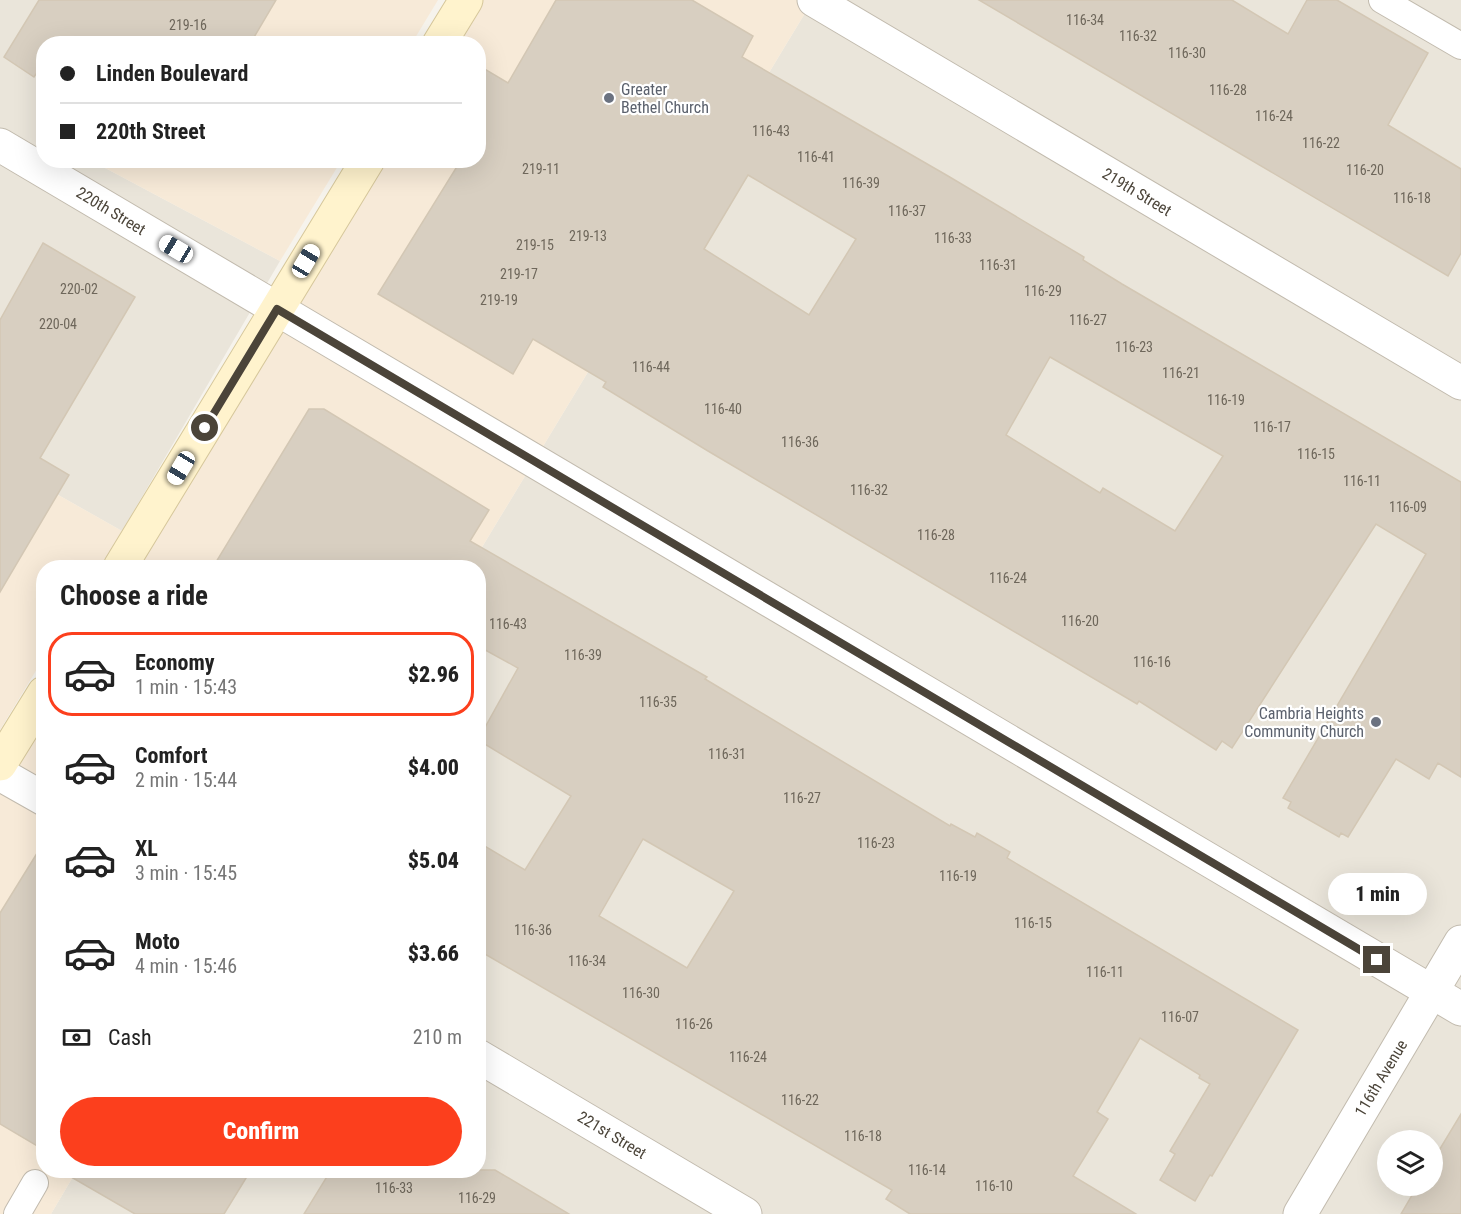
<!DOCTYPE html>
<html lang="en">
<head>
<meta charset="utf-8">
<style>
	body { margin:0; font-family:"Roboto Condensed",sans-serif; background:#f2f2f2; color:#222; height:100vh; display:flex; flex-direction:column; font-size:22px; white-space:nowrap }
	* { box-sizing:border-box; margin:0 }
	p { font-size:20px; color:#767676 }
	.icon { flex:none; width:33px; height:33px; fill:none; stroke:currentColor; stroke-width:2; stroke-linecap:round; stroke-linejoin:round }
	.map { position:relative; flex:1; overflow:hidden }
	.details { position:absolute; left:36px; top:560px; width:450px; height:618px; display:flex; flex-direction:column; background:#fff; border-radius:24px; box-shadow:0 6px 24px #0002 }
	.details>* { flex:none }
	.guide { position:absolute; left:36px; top:36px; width:450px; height:132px; border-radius:24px; box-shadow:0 6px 24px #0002; display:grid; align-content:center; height:132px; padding:0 24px; background:#fff }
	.fabs { position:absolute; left:1377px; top:1130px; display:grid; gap:12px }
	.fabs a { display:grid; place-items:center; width:66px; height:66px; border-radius:50%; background:#fff; box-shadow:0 6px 24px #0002; font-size:30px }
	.end { position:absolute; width:27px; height:27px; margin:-14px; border:8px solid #4b4439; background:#fff; box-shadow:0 0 0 3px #fff }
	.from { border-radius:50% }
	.bubble { position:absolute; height:42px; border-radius:21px; background:#fff; box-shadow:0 6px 24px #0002; font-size:20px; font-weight:800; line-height:42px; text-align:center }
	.car { position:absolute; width:18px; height:36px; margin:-18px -9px; border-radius:8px; box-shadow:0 0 4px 2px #0007; background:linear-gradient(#fff 24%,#345 0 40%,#fff 0 76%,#345 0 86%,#fff 0) }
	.guide b { display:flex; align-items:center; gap:21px; height:57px; font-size:22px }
	.guide b+b { border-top:2px solid #e0e0e0 }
	.guide i { width:15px; height:15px; background:#222 }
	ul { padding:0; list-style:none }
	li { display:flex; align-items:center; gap:18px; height:84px; margin:0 12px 9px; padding:0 12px; border:3px solid transparent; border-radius:24px }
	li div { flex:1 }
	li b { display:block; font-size:22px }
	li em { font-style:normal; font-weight:800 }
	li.on { border-color:#fc3f1d }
	li>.icon { width:54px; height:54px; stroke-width:1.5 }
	h2 { padding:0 24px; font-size:27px; line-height:72px }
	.pay { display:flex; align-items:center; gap:15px; height:66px; padding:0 24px; font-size:22px }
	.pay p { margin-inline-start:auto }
	.button { display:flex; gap:12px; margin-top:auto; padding:12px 24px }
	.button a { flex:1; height:69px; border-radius:36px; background:#fc3f1d; color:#fff; font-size:24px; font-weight:800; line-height:69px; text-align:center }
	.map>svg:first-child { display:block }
	.residential { fill:#eae5da; fill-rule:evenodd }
	.commercial { fill:#f7ead8 }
	.building { fill:#d8cfc1; stroke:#d3c7b4; stroke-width:1.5; fill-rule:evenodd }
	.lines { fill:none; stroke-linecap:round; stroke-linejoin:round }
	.lane-casing { stroke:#c2bbae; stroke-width:28 }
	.street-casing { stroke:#c2bbae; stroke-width:35 }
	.secondary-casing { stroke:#d6c79b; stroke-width:35 }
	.lane { stroke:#fff; stroke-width:26 }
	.street { stroke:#fff; stroke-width:33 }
	.secondary { stroke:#fff3cd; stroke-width:33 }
	.route { stroke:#4b4439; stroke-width:8 }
	.worship-dot { fill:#6b7280; stroke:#fff; stroke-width:2 }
	.labels { text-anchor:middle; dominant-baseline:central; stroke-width:4.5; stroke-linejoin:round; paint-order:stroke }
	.number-label { font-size:14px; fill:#6e675b }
	.worship-label { font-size:16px; fill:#5b616d; stroke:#fff; text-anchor:start }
	.street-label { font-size:16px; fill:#4b4439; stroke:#fff }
</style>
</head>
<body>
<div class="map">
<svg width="1461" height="1214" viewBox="0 0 1461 1214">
	<rect width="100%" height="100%" fill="#f6f3ec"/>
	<g class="residential">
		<path d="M0 0H118L44 44V160L92 161 280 261 122 531 0 462Z"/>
		<path d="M813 0H1461V1214H51L77 1170H478V567H470ZM1388 1140H1432V1185H1388Z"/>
	</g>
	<g class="commercial">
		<path d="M118 0H438L412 43 93 44Z"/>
		<path d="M472 0H813L470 567H126L374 161 478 160V44L445 43Z"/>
		<path d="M92 161H341L280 261Z"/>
		<path d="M0 462 122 531 100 567H44L43 659 0 730Z"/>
		<path d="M43 703 44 1170H77L51 1214H0V774Z"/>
	</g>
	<g class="building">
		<path d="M39 0H276L250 44H44V62L34 77 4 57Z"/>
		<path d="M556 0H692L753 36 742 57 948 176 1084 257 1083 260 1122 284 1461 482V777L1438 763 1429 779 1396 759 1348 837 1341 833 1339 837 1288 808 1291 802 1283 798 1426 554 1376 524 1232 748 1222 741 1216 750 1139 701 1137 704 708 451 603 387 606 382 533 339 513 374 378 294 461 160H478V65L508 83ZM748 175 856 239 809 315 704 249ZM1050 357 1223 456 1175 531 1103 488 1100 493 1006 435Z"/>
		<path d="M979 0H1232L1288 34 1307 0H1337L1428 53 1388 125 1461 169V253L1448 276Z"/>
		<path d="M43 243 135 297 40 458 69 475 0 592V320Z"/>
		<path d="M309 409H324L489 510 470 541 707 677 705 679 950 826 951 824 975 837 977 833 1010 852 1007 858 1298 1030 1212 1176 1210 1175 1195 1201 1160 1180 1175 1154 1170 1151 1210 1084 1199 1078 1200 1075 1140 1038 1097 1112 1108 1119 1073 1176 1136 1214H910L886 1199 892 1190 478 950V842L525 870 571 796 478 740 518 668 478 646V567H213ZM643 839 734 891 687 968 599 916Z"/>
		<path d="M44 842V1150L0 1124V913Z"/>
		<path d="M1461 1114V1214H1401L1418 1185H1432V1162Z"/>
		<path d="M59 1170H251L224 1214H135Z"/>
		<path d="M331 1170H495L569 1214H304Z"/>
	</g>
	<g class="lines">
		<defs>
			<g id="lane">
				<path d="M1382 0 1461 46"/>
				<path d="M17 1214 35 1183"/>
			</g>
			<g id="street">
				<path d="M814 0 1461 383"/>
				<path d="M0 145 1461 1009"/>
				<path d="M0 774 44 799"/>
				<path d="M478 1056 745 1214"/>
				<path d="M1300 1214 1461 942"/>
			</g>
			<g id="secondary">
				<path d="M439 44 466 0"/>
				<path d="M120 567 368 160"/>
				<path d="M0 764 44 693"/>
			</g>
		</defs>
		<use href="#lane" class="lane-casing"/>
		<use href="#street" class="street-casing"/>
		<use href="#secondary" class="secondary-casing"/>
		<use href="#lane" class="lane"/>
		<use href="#street" class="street"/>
		<use href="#secondary" class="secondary"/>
	</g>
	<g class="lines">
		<path class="route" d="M205 428 277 309 1377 960"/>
	</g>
	<g class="worship-dot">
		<circle cx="609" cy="98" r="6"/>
		<circle cx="1376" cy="722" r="6"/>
	</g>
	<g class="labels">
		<g class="number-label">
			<text x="1085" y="20">116-34</text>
			<text x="188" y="25">219-16</text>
			<text x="1138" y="36">116-32</text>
			<text x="1187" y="53">116-30</text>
			<text x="1228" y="90">116-28</text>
			<text x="1274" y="116">116-24</text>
			<text x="771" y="131">116-43</text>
			<text x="1321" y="143">116-22</text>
			<text x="816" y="157">116-41</text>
			<text x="541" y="169">219-11</text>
			<text x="1365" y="170">116-20</text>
			<text x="861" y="183">116-39</text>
			<text x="1412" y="198">116-18</text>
			<text x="907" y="211">116-37</text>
			<text x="588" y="236">219-13</text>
			<text x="953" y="238">116-33</text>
			<text x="535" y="245">219-15</text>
			<text x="998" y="265">116-31</text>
			<text x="519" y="274">219-17</text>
			<text x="79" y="289">220-02</text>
			<text x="1043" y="291">116-29</text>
			<text x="499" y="300">219-19</text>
			<text x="1088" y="320">116-27</text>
			<text x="58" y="324">220-04</text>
			<text x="1134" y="347">116-23</text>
			<text x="651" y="367">116-44</text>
			<text x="1181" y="373">116-21</text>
			<text x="1226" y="400">116-19</text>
			<text x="723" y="409">116-40</text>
			<text x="1272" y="427">116-17</text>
			<text x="800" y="442">116-36</text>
			<text x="1316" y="454">116-15</text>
			<text x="1362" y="481">116-11</text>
			<text x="869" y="490">116-32</text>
			<text x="1408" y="507">116-09</text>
			<text x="936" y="535">116-28</text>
			<text x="1008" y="578">116-24</text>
			<text x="1080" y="621">116-20</text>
			<text x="508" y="624">116-43</text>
			<text x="583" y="655">116-39</text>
			<text x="1152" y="662">116-16</text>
			<text x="658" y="702">116-35</text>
			<text x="727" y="754">116-31</text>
			<text x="802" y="798">116-27</text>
			<text x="876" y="843">116-23</text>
			<text x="958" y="876">116-19</text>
			<text x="1033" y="923">116-15</text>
			<text x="533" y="930">116-36</text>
			<text x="587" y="961">116-34</text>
			<text x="1105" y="972">116-11</text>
			<text x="641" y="993">116-30</text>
			<text x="1180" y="1017">116-07</text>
			<text x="694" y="1024">116-26</text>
			<text x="748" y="1057">116-24</text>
			<text x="800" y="1100">116-22</text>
			<text x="863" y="1136">116-18</text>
			<text x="927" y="1170">116-14</text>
			<text x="994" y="1186">116-10</text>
			<text x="394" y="1188">116-33</text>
			<text x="477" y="1198">116-29</text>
		</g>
		<g class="worship-label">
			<text x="621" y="89">Greater<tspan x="621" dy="18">Bethel Church</tspan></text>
			<text x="1364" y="713" text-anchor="end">Cambria Heights<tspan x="1364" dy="18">Community Church</tspan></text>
		</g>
		<g class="street-label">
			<text transform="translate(1137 192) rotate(31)">219th Street</text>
			<text transform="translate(111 211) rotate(31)">220th Street</text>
			<text transform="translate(1381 1078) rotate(-59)">116th Avenue</text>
			<text transform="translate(612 1135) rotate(31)">221st Street</text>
		</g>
	</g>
</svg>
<div class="fabs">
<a><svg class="icon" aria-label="layers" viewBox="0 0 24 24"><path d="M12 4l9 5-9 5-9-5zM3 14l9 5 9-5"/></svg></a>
</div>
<i class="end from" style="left:205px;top:428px"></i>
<i class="end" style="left:1377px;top:960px"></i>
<div class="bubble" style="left:1328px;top:873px;width:99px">1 min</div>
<i class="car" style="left:176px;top:249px;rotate:301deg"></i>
<i class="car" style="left:306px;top:261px;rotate:31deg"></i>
<i class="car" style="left:181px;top:468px;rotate:211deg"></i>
<div class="guide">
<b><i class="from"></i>Linden Boulevard</b>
<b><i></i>220th Street</b>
</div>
<section class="details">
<h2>Choose a ride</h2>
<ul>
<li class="on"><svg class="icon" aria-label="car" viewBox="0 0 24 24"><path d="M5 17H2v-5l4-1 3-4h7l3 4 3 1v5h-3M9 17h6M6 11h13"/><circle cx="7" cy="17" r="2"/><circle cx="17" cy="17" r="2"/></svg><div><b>Economy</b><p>1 min · 15:43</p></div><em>$2.96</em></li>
<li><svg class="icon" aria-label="car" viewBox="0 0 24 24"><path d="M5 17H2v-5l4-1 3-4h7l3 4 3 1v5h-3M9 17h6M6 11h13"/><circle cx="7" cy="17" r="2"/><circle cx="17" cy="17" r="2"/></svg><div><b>Comfort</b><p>2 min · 15:44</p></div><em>$4.00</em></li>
<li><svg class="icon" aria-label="car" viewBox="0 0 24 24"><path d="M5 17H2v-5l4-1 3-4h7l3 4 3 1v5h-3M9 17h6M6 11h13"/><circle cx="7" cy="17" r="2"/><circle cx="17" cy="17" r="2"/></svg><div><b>XL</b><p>3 min · 15:45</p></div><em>$5.04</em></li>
<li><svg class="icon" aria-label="car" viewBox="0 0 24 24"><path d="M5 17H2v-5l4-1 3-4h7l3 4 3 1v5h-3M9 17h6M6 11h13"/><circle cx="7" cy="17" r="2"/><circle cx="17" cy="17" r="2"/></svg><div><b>Moto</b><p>4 min · 15:46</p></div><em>$3.66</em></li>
</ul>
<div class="pay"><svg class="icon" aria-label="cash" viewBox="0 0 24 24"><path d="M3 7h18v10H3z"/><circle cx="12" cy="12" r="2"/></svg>Cash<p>210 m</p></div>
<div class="button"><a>Confirm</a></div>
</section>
</div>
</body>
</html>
